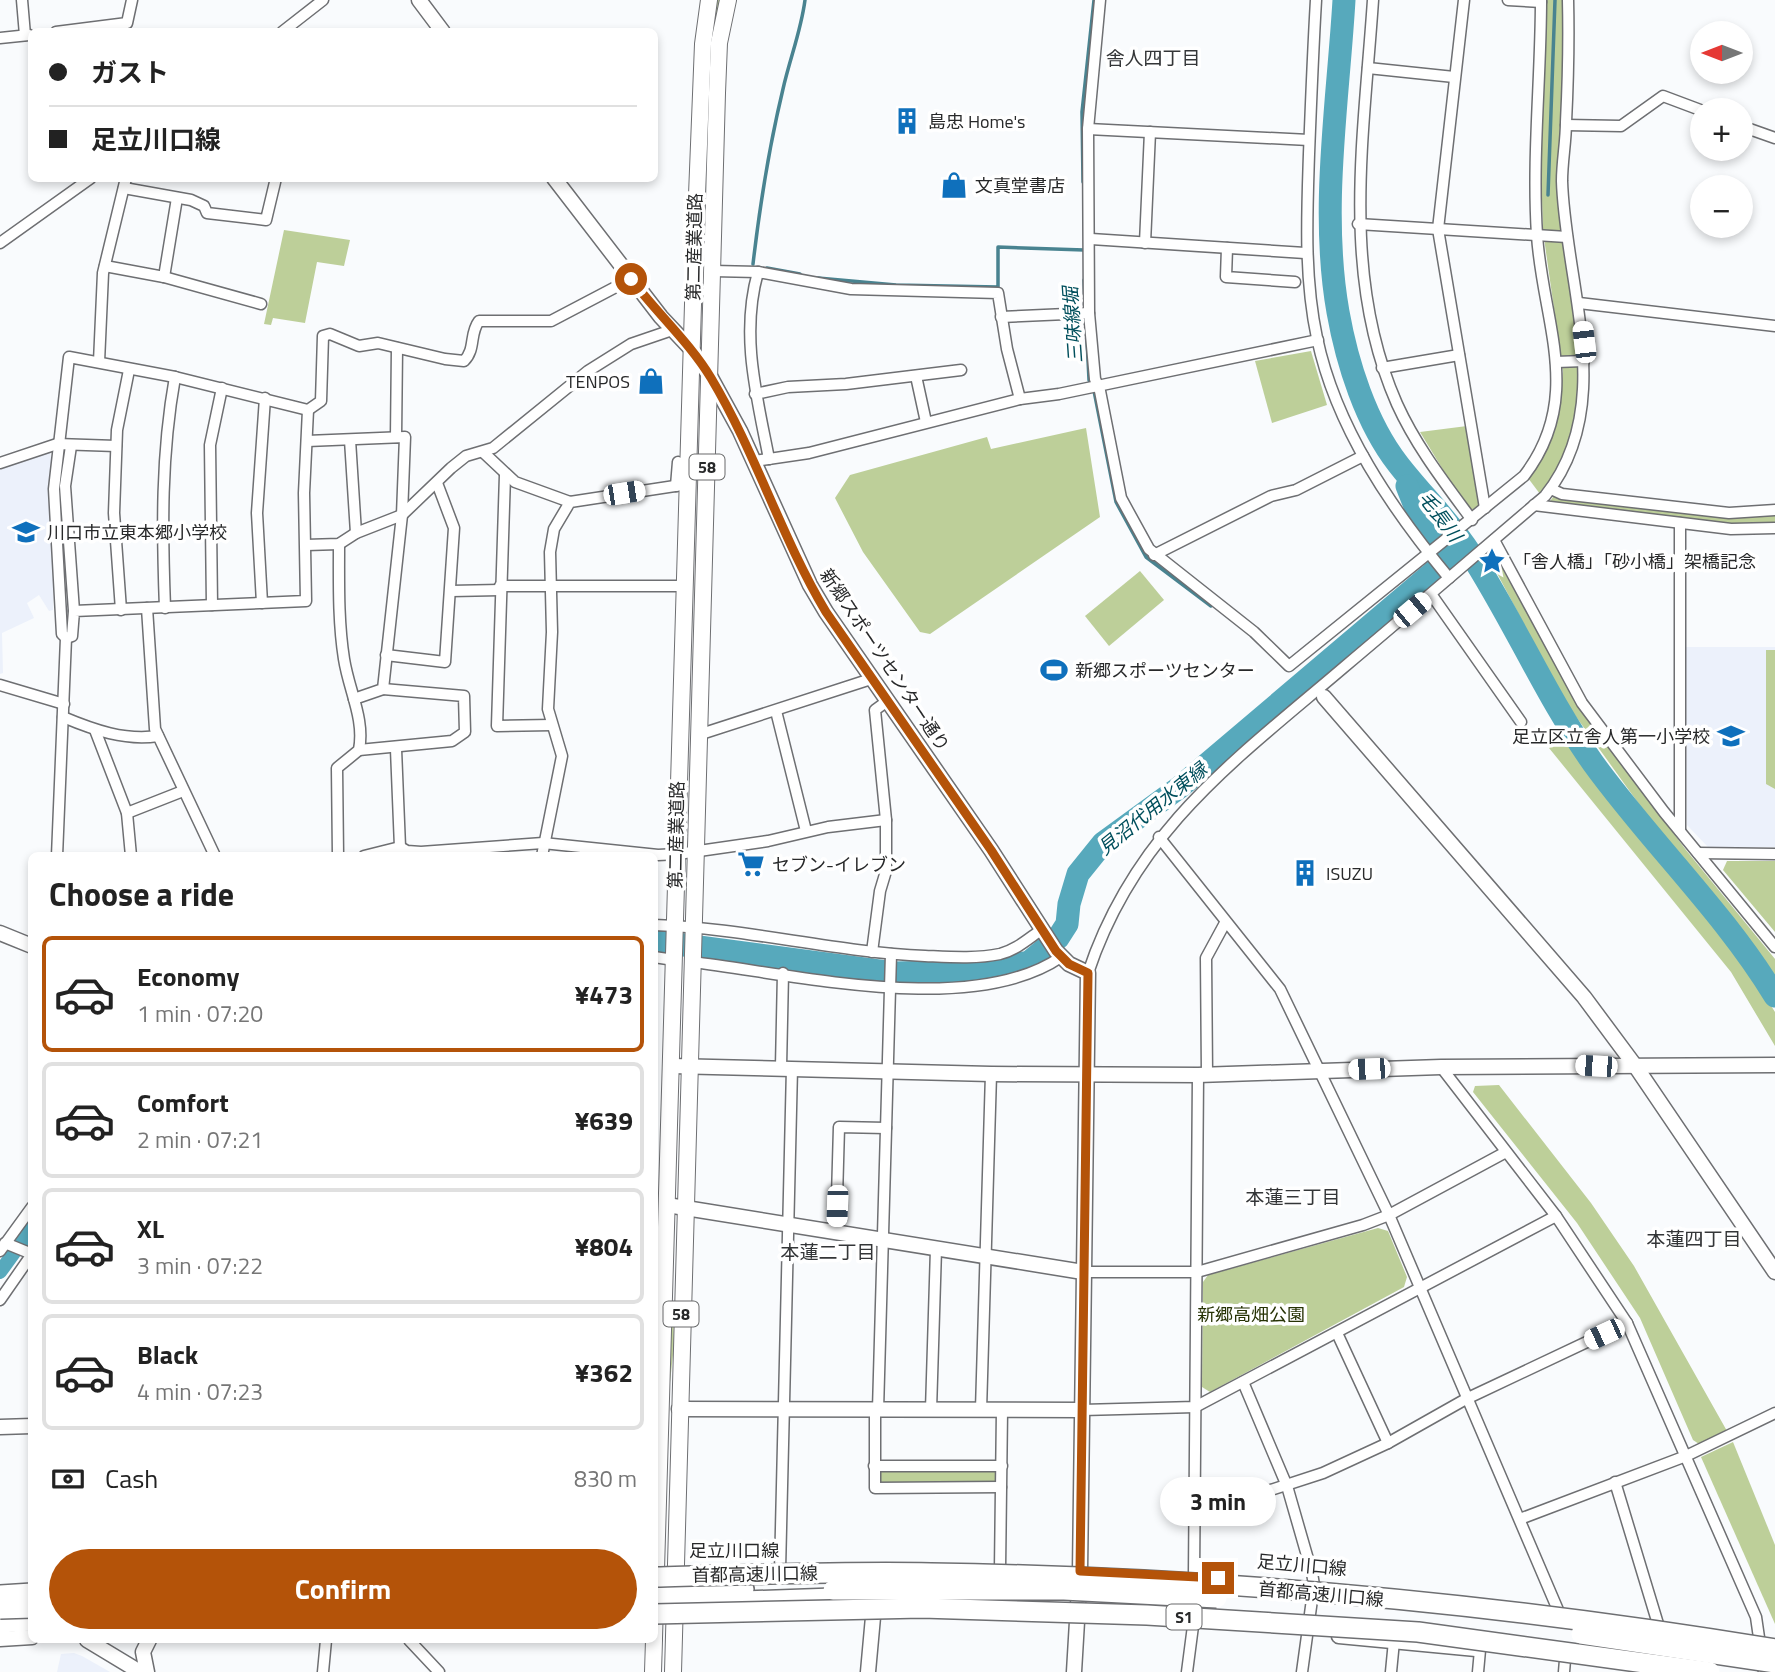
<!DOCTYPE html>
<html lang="en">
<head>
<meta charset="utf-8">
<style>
	body { margin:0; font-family:"Titillium Web","Noto Sans JP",sans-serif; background:#f6f6f6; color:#222; height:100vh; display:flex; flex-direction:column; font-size:26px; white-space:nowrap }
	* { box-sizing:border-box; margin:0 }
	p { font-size:23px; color:#767676 }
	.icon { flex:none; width:38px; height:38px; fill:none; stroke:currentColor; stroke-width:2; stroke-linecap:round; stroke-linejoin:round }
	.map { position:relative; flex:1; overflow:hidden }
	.details { position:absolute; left:28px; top:852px; width:630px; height:791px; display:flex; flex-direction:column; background:#fff; border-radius:10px; box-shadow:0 4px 10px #0003 }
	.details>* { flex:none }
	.guide { position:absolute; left:28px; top:28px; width:630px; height:154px; border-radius:10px; box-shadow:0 4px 10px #0003; display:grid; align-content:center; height:154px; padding:0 21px; background:#fff }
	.needle { width:46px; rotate:270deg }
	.fabs { position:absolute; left:1690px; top:21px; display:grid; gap:14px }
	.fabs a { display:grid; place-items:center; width:63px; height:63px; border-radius:50%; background:#fff; box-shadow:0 4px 10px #0003; font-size:35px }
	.end { position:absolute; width:32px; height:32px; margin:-16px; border:9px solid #b45309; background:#fff; box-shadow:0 0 0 4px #fff }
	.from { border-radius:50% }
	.bubble { position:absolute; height:49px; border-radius:24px; background:#fff; box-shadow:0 4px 10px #0003; font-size:23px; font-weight:700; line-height:49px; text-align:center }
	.car { position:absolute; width:21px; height:42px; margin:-21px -10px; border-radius:9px; box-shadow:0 0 5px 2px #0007; background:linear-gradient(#fff 24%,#345 0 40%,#fff 0 76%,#345 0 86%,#fff 0) }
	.guide b { display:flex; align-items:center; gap:24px; height:66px; font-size:26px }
	.guide b+b { border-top:2px solid #e0e0e0 }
	.guide i { width:18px; height:18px; background:#222 }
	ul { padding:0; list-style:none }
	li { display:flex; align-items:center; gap:21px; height:116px; margin:0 14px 10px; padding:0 7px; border:4px solid #e0e0e0; border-radius:10px }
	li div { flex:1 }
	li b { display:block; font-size:26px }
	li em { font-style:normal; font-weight:700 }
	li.selected { border-color:#b45309 }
	li>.icon { width:63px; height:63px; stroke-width:1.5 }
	h2 { padding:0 21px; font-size:32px; line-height:84px }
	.pay { display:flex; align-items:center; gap:18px; height:77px; padding:0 21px; font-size:26px }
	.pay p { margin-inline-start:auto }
	.cta { display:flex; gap:14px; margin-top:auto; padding:14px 21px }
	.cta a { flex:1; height:80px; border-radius:42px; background:#b45309; color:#fff; font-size:28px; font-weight:700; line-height:80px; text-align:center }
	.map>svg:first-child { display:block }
	.built { fill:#ecf1fb }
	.green { fill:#bdcf99 }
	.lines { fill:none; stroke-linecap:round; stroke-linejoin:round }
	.stream { stroke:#498390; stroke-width:3.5 }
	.canal { stroke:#57a9bc; stroke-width:14 }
	.river { stroke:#57a9bc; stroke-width:23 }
	.street-casing { stroke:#6e6f72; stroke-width:13 }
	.secondary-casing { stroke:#6e6f72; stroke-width:17 }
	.primary-casing { stroke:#6e6f72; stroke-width:18 }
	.highway-casing { stroke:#6e6f72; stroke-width:22 }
	.street { stroke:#fff; stroke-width:10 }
	.secondary { stroke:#fff; stroke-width:14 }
	.primary { stroke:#fff; stroke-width:16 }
	.highway { stroke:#fff; stroke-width:19 }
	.highway-bridge-casing { stroke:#6e6f72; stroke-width:22; stroke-linecap:butt }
	.highway-bridge { stroke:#fff; stroke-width:19 }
	.route { stroke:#b45309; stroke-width:9 }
	.labels { text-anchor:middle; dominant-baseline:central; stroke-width:7; stroke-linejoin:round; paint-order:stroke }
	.shield { fill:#fff; stroke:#68696a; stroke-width:2 }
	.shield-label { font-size:16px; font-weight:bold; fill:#28292a }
	.poi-label { font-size:18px; fill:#28292a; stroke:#fff; text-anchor:start }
	.street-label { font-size:18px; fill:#28292a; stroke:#fff }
	.park-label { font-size:18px; fill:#263204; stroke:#fff }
	.neighbourhood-label { font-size:19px; fill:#343638; stroke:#fff }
	.water-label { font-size:19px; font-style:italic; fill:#014f5c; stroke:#fff }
</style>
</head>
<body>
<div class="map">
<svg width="1775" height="1672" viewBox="0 0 1775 1672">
	<rect width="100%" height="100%" fill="#f9fbfd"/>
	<g class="built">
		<path d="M50 451 52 467 48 487 54 577 53 610 49 611 39 595 27 603 34 618 2 633 3 673 0 674V469Z"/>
		<path d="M1686 647H1775V847H1708L1687 825Z"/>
		<path d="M74 1653 82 1656 110 1672H57L61 1654Z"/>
	</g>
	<g class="green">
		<path d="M717 0H720L705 223 711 35Z"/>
		<path d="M1546 0H1565L1563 125 1579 345 1578 374 1575 422 1567 453 1540 494 1528 478 1558 415 1563 372 1543 231 1540 136Z"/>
		<path d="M284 230 350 240 344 266 317 262 305 323 273 318 271 325 264 324Z"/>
		<path d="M1311 351 1327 405 1272 423 1255 361Z"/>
		<path d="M1467 426 1481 506 1468 511 1420 432Z"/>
		<path d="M1086 428 1100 517 930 634 920 632 863 552 835 498 850 475 987 437 991 449Z"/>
		<path d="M1553 497 1731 517 1775 515V524L1732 526 1548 504Z"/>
		<path d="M1496 557 1579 707 1686 850 1775 959V984L1754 949 1680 861 1564 700 1490 560Z"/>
		<path d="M1140 571 1164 600 1109 646 1085 616Z"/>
		<path d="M1766 650H1775V789L1766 784Z"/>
		<path d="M1565 736 1587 770 1743 962 1775 1012V1046L1731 972 1549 748Z"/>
		<path d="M1727 861H1775V932L1723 870Z"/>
		<path d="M1499 1085 1591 1203 1634 1266 1727 1431 1699 1444 1693 1440 1640 1318 1577 1223 1473 1092 1475 1086Z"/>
		<path d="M1378 1228 1388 1231 1407 1277 1404 1287 1210 1392 1202 1387 1203 1282 1208 1275Z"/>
		<path d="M673 1305 674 1346 669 1391 671 1306Z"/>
		<path d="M1733 1442 1775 1545V1624L1701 1457Z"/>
		<path d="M880 1470 995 1471 997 1480 995 1483 879 1484Z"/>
	</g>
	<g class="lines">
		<g class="stream">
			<path d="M1083 182 1082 112 1094 0"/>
			<path d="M1548 195 1555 0"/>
			<path d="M753 264C760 204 769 147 783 89 790 58 801 31 805 0"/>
			<path d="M767 268 800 274"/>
			<path d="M818 278 896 285 998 287V247L1084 250"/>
			<path d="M1084 280 1089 380 1094 391 1116 502 1146 557 1211 606"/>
		</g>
		<path class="canal" d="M0 1272 32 1228"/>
		<g class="river">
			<path d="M1344 0C1338 102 1320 211 1338 312 1347 363 1366 423 1398 464 1421 494 1449 520 1470 553 1514 621 1546 697 1593 763 1651 843 1724 912 1775 996"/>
			<path d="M654 941 894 973 982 971 1029 962 1058 938 1067 924 1069 904 1078 874 1103 843 1180 787 1450 558 1415 506 1407 486"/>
		</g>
		<defs>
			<g id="street">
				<path d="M22 0 25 35"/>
				<path d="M1100 0 1088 129 1089 313 1095 379 1100 391 1121 498 1149 549 1254 632 1289 666 1524 476C1585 397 1542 320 1537 235 1532 156 1541 78 1541 0"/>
				<path d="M1316 0C1313 51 1311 102 1309 154 1307 216 1304 277 1317 338 1336 428 1392 509 1449 578"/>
				<path d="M1373 0C1364 136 1340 275 1397 404 1416 446 1444 482 1472 520"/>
				<path d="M1464 0 1438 229 1485 508"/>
				<path d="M1508 0 1541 2"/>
				<path d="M56 32 127 23 132 0"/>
				<path d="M282 32 323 0"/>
				<path d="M0 38 29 35"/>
				<path d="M1368 68 1454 77"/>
				<path d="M1566 125 1621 126 1663 96 1703 111"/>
				<path d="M1741 126 1775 138"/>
				<path d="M1088 129 1309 140"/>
				<path d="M124 188 191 200 204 206 207 213 266 220 276 178"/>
				<path d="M1358 224 1567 237"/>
				<path d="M1091 239 1305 253"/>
				<path d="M0 243 91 178"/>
				<path d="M1145 243 1150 132"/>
				<path d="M1227 248 1226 277 1295 282"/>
				<path d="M105 266 164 277 261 304"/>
				<path d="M713 271 758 272 851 289 998 293 1007 349 1020 399"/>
				<path d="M758 272C740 335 757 397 769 459"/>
				<path d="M164 277 177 198"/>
				<path d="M1579 303 1775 326"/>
				<path d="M1001 317 1089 313"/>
				<path d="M99 362 103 273 126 178"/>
				<path d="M1556 362 1584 361"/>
				<path d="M1382 368 1459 355"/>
				<path d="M916 376 926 422"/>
				<path d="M755 394 788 387 846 384 961 370"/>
				<path d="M396 437 397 348"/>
				<path d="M350 440 356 533"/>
				<path d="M307 441 405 437 402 515 383 689 354 699"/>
				<path d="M71 446 65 486 74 611"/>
				<path d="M483 452 515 482 570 502"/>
				<path d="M755 461 809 453 1020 399 1059 394 1318 340"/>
				<path d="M0 463 57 444 116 446"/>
				<path d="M505 475 497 726 552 725"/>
				<path d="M676 486 678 462"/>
				<path d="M1551 489 1562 494 1729 513 1775 510"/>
				<path d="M1534 505 1731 529 1775 528"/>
				<path d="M1680 523V831"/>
				<path d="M1494 540 1582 703 1664 812 1775 947"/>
				<path d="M306 545 339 544 356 533 402 515 451 468 466 456 493 448 588 371 631 344 672 330"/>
				<path d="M1154 555 1271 496 1296 490 1363 456"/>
				<path d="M500 586H685"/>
				<path d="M451 591 500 590"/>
				<path d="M1431 594 1521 722"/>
				<path d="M262 603 257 513 265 398"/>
				<path d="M212 605 210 445 222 388"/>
				<path d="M147 608 155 729 215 856"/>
				<path d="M165 608C162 529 161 455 175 377"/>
				<path d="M121 610 114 513 117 430 129 370"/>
				<path d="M66 638 72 636 74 611 306 601 304 493 308 410"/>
				<path d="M386 655 445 662 454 528 437 483"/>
				<path d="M0 685 64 704"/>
				<path d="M776 711 806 831"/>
				<path d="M63 717C94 730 125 741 158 736"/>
				<path d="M95 730 127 813 131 856"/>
				<path d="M698 735 871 679"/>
				<path d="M396 749 400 847"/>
				<path d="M359 750 452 741 465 732 464 696 383 689"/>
				<path d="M127 813 183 791"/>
				<path d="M1159 837 1280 989 1389 1215 1558 1610"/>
				<path d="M1698 853 1775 854"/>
				<path d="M57 856 66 638 62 634 54 489 69 357 175 377 308 410 321 401 323 336 330 334 359 346 378 343 445 359 464 361C476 349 469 334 479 321H551L631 279"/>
				<path d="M338 856 337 768 359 750C365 719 349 691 344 659 338 621 339 582 339 544"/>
				<path d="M364 856 400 847 407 851 421 852 543 843 658 855 678 854 768 841 828 827 886 820"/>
				<path d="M542 856 562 756 548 709 552 632 550 552 554 529 570 502 688 484"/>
				<path d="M654 925C745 928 834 952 925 956 949 957 976 959 1000 954 1016 950 1028 939 1041 930"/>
				<path d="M872 952 880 891 886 871V820L875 710 886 702"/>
				<path d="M654 957 674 960"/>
				<path d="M692 962C794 974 972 1018 1061 957"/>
				<path d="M1088 973C1135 831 1235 760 1343 668 1411 611 1478 553 1545 496 1618 405 1565 284 1562 181 1562 161 1566 142 1566 122 1568 82 1569 41 1568 0"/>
				<path d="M781 1067 783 973"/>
				<path d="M1441 1067 1556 1216 1627 1323 1756 1617 1764 1672"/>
				<path d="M1207 1074 1206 958 1225 923"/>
				<path d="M836 1232 839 1127 886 1128"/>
				<path d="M5 1243 32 1254"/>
				<path d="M0 1251 32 1207"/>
				<path d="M1083 1272H1197L1363 1225 1389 1215 1506 1152"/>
				<path d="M0 1300 32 1254"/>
				<path d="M1337 1333 1388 1443"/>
				<path d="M1243 1382 1287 1486 1312 1573 1314 1585 1302 1672"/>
				<path d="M875 1409V1488L1001 1487"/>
				<path d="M878 1410 891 954"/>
				<path d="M931 1410 936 1249"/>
				<path d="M981 1410 991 1074"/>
				<path d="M1082 1410 1195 1407 1556 1216"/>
				<path d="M874 1466H1002"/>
				<path d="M1615 1482 1658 1624"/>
				<path d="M1194 1515 1323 1473 1388 1443 1466 1399 1627 1323"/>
				<path d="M1520 1519 1686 1456 1775 1413"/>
				<path d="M1000 1569 1002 1410"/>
				<path d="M780 1570 792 1068"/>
				<path d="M1194 1576 1198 1075"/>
				<path d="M409 1640 439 1672"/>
				<path d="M323 1672 326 1640"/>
				<path d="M1187 1672 1193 1626"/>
				<path d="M1391 1672 1394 1641"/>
				<path d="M1478 1672 1480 1650"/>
				<path d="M1564 1672 1565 1660"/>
			</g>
			<g id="secondary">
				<path d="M419 0 443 32"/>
				<path d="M554 178 661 317 693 351 711 378 740 431 810 585 826 612 991 850 1056 951 1069 964 1088 973 1080 1571 1074 1672"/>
				<path d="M1324 697 1584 997 1636 1067 1775 1272"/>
				<path d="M0 933 32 946"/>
				<path d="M672 1066 991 1074 1198 1075 1441 1067 1775 1065"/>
				<path d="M667 1205 1083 1272"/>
				<path d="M679 1409 1082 1410"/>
				<path d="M0 1427 32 1426"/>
				<path d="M1339 1636 1476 1649"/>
				<path d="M0 1639 32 1637"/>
				<path d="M87 1640 140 1672"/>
				<path d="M147 1672 143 1652 149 1640"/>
				<path d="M868 1672 873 1617"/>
			</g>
			<g id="primary">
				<path d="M654 1638 694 270 703 44 709 0"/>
				<path d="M653 1672 654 1640"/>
				<path d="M673 1672 717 93 719 43 728 0"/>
			</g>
			<g id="highway">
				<path d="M654 1589H744"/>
				<path d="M659 1604 833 1598"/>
				<path d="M0 1623 32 1621"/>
			</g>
		</defs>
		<use href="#street" class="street-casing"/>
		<use href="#secondary" class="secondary-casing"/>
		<use href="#primary" class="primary-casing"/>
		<use href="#highway" class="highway-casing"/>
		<use href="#street" class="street"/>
		<use href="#secondary" class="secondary"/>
		<use href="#primary" class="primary"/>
		<use href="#highway" class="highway"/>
		<defs>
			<g id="highway-bridge">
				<path d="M654 1577C747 1575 839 1571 931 1573 1213 1577 1497 1603 1775 1649"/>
				<path d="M833 1590H1064L1217 1598"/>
				<path d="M0 1595 32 1593"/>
				<path d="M0 1609 32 1608"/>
				<path d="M654 1614 922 1608 1147 1615 1418 1632 1710 1672"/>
				<path d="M1581 1634 1775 1663"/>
			</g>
		</defs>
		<use href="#highway-bridge" class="highway-bridge-casing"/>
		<use href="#highway-bridge" class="highway-bridge"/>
	</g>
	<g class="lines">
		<path class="route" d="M631 279C656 312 690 343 711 378 756 453 781 537 826 612L991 850 1056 951 1069 964 1088 973 1080 1571 1218 1578"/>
	</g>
	<defs>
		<symbol id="building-bare" viewBox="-9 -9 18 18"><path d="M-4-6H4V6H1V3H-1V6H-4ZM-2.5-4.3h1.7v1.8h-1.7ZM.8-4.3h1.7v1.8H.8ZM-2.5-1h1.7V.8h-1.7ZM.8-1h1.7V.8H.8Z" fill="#0f70bc" stroke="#fff" stroke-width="2.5" paint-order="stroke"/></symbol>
		<symbol id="shop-bare" viewBox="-9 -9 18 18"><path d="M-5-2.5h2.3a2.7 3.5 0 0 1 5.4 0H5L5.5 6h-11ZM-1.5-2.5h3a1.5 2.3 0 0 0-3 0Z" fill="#0f70bc" stroke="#fff" stroke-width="2.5" paint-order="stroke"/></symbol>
		<symbol id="school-bare" viewBox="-9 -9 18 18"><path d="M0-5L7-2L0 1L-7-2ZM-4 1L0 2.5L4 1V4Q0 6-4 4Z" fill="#0f70bc" stroke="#fff" stroke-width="2.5" paint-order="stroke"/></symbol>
		<symbol id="sight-bare" viewBox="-9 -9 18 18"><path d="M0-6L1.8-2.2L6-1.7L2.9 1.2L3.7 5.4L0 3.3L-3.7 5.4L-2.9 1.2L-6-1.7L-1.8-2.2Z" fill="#0f70bc" stroke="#fff" stroke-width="2.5" paint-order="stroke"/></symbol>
		<symbol id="stadium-bare" viewBox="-9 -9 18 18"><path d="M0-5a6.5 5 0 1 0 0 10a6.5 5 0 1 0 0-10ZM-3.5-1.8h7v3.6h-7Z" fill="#0f70bc" stroke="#fff" stroke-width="2.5" paint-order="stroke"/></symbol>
		<symbol id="supermarket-bare" viewBox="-9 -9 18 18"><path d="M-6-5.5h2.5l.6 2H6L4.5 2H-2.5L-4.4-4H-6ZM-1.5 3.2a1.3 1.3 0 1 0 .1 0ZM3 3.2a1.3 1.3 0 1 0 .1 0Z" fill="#0f70bc" stroke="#fff" stroke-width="2.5" paint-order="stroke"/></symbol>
	</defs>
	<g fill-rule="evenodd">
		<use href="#building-bare" x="888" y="102" width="38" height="38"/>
		<use href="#shop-bare" x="935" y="166" width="38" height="38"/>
		<use href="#shop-bare" x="632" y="362" width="38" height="38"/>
		<use href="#school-bare" x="7" y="513" width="38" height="38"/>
		<use href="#sight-bare" x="1473" y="542" width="38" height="38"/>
		<use href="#stadium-bare" x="1035" y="651" width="38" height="38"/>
		<use href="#school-bare" x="1712" y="717" width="38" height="38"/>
		<use href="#supermarket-bare" x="732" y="845" width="38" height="38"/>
		<use href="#building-bare" x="1286" y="854" width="38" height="38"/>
	</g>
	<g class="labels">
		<g class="shield">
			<rect x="689.5" y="454.5" width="35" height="25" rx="5"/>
			<rect x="663.5" y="1301.5" width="35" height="25" rx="5"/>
			<rect x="1166.5" y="1604.5" width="35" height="25" rx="5"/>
		</g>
		<g class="shield-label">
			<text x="707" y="467">58</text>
			<text x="681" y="1314">58</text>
			<text x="1184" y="1617">S1</text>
		</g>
		<g class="poi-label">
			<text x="928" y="121">島忠 Home's</text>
			<text x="975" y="185">文真堂書店</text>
			<text x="630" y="381" text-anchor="end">TENPOS</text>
			<text x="47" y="532">川口市立東本郷小学校</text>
			<text x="1513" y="561">「舎人橋」「砂小橋」架橋記念</text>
			<text x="1075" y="670">新郷スポーツセンター</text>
			<text x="1710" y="736" text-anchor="end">足立区立舎人第一小学校</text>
			<text x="772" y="864">セブン-イレブン</text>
			<text x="1326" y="873">ISUZU</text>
		</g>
		<g class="street-label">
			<text transform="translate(694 247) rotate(-89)">第二産業道路</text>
			<text transform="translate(885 660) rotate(56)">新郷スポーツセンター通り</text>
			<text transform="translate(676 835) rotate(-89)">第二産業道路</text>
			<text x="734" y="1550">足立川口線</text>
			<text transform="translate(1302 1565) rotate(5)">足立川口線</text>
			<text transform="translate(755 1574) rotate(-1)">首都高速川口線</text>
			<text transform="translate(1321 1594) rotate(5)">首都高速川口線</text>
		</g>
		<g class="park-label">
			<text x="1251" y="1314">新郷高畑公園</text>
		</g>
		<g class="neighbourhood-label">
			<text x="1153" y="57">舎人四丁目</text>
			<text x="1293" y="1196">本蓮三丁目</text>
			<text x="1694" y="1238">本蓮四丁目</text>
			<text x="828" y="1251">本蓮二丁目</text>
		</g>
		<g class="water-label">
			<text transform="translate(1072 325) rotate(-94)">三味線堀</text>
			<text transform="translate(1441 516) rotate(53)">毛長川</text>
			<text transform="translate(1152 808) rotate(-39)">見沼代用水東縁</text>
		</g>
	</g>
</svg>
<div class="fabs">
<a><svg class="needle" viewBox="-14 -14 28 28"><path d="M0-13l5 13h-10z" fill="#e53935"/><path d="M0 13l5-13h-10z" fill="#767676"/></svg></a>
<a>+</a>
<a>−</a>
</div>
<i class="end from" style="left:631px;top:279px"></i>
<i class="end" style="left:1218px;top:1578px"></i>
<div class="bubble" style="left:1160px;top:1477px;width:116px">3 min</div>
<i class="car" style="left:1584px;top:342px;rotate:353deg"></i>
<i class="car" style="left:624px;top:493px;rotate:81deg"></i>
<i class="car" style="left:1412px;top:610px;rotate:50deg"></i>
<i class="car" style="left:1596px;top:1066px;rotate:273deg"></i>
<i class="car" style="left:1369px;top:1069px;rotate:268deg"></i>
<i class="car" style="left:837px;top:1206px;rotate:182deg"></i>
<i class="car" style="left:1604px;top:1334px;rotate:245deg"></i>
<div class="guide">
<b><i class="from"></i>ガスト</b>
<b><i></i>足立川口線</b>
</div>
<section class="details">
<h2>Choose a ride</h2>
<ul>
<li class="selected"><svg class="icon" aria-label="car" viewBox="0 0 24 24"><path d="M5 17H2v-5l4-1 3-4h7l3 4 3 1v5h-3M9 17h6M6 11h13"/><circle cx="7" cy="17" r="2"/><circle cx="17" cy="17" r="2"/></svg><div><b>Economy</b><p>1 min · 07:20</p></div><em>¥473</em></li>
<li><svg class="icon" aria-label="car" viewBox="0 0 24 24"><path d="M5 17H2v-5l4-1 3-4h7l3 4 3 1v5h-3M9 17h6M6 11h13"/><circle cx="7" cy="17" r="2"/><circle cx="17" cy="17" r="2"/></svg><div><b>Comfort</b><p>2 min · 07:21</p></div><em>¥639</em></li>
<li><svg class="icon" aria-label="car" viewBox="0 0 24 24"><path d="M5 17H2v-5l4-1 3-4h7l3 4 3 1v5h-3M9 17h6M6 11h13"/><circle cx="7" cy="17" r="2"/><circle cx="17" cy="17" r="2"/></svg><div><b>XL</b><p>3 min · 07:22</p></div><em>¥804</em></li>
<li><svg class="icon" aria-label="car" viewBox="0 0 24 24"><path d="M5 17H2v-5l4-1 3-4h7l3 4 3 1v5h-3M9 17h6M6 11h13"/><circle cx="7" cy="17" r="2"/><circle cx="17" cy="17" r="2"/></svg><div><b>Black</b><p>4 min · 07:23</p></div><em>¥362</em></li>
</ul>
<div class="pay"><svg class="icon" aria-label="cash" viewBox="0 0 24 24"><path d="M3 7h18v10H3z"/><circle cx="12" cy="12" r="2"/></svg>Cash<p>830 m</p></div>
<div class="cta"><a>Confirm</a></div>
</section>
</div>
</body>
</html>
